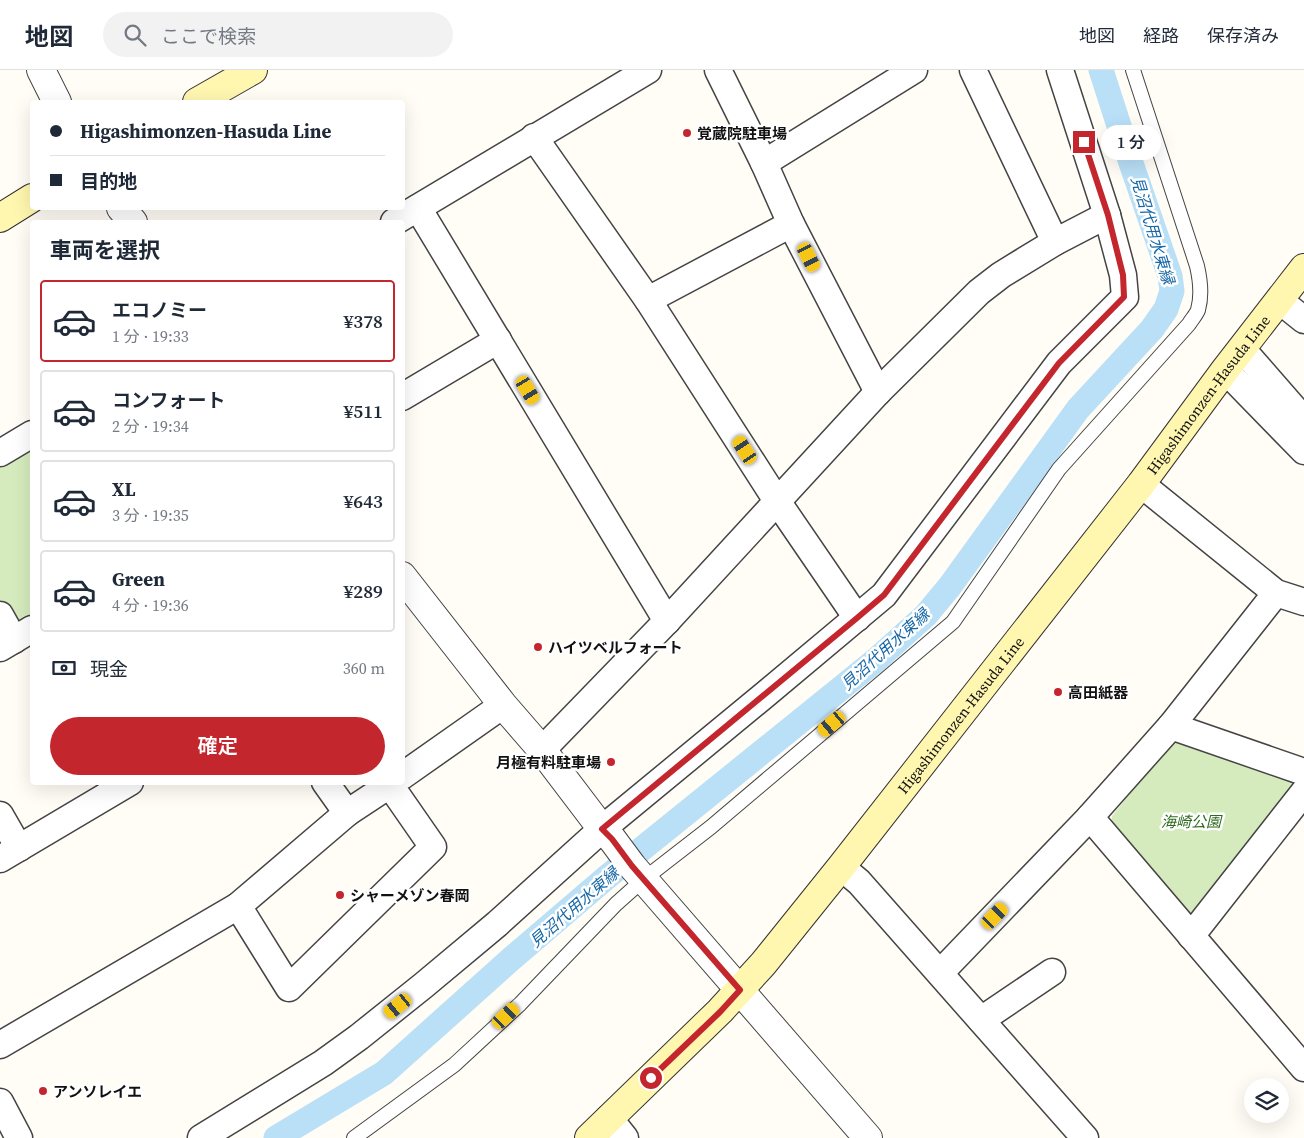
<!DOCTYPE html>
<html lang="ja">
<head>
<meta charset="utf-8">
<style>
	body { margin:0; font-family:"Source Serif 4","Noto Sans JP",serif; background:#f2f2f3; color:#1f2937; height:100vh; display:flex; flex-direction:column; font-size:19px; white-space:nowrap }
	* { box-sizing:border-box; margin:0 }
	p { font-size:16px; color:#747a83 }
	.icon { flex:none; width:28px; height:28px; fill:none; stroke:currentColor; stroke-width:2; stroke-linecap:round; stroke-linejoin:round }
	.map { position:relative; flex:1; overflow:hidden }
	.drawer { position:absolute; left:30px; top:150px; width:375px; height:565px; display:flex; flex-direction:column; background:#fff; border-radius:5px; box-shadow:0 5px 20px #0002 }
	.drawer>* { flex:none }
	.banner { position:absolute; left:30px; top:30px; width:375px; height:110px; border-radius:5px; box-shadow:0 5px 20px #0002; display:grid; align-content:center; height:110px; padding:0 20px; background:#fff }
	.controls { position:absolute; left:1244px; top:1008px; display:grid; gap:10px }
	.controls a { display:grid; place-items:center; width:45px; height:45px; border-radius:50%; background:#fff; box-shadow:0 5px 20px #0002; font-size:25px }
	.end { position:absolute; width:22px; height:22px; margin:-11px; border:6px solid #c4262e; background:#fff; box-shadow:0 0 0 2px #fff }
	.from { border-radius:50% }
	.bubble { position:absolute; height:35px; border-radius:18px; background:#fff; box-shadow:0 5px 20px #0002; font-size:16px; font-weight:600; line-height:35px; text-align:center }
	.car { position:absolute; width:15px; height:30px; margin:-15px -8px; border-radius:6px; box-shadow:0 0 4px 1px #0007; background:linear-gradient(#f5c518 24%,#345 0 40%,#f5c518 0 76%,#345 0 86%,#f5c518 0) }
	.banner b { display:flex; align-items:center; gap:18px; height:48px; font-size:19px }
	.banner b+b { border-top:1px solid #e0e1e3 }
	.banner i { width:12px; height:12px; background:#1f2937 }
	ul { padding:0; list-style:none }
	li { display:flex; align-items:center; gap:15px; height:82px; margin:0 10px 8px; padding:0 10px; border:2px solid #e0e1e3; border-radius:5px }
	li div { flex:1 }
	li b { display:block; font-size:19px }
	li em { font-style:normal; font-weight:600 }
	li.current { border-color:#c4262e }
	li>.icon { width:45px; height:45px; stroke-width:1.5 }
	h2 { padding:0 20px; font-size:22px; line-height:60px }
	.pay { display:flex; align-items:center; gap:12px; height:55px; padding:0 20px; font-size:19px }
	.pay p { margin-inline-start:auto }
	.primary-button { display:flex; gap:10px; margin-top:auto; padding:10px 20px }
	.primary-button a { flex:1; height:58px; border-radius:30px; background:#c4262e; color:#fff; font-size:20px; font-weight:600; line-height:58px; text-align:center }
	header { display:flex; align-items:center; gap:30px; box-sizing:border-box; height:70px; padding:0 25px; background:#fff; border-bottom:1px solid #e0e1e3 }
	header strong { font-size:24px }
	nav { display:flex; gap:28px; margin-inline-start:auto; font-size:18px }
	.search { width:350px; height:45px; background:#f2f2f3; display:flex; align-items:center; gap:12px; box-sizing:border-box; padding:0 18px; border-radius:28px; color:#747a83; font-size:19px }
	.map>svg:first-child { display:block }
	.green { fill:#d5ebbd }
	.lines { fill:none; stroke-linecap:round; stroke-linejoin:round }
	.canal { stroke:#b9e0f7; stroke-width:25 }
	.service-casing { stroke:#444; stroke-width:16 }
	.minor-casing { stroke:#444; stroke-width:29 }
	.tertiary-casing { stroke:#444; stroke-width:30 }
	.secondary-casing { stroke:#333; stroke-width:30 }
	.service { stroke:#fff; stroke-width:14 }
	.minor { stroke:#fff; stroke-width:26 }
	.tertiary { stroke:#fff; stroke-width:28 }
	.secondary { stroke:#fff6b0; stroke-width:28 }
	.route { stroke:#c4262e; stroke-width:6 }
	.poi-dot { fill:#c4262e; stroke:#fff; stroke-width:2 }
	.labels { text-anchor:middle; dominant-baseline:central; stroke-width:5; stroke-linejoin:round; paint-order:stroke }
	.poi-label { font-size:15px; font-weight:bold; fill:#111; stroke:#fff; text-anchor:start }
	.street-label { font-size:15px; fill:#111; stroke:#fff }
	.park-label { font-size:15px; font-style:italic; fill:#2f6b1f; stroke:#fff }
	.water-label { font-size:16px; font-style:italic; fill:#1768a6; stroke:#fff }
</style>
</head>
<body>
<header>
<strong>地図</strong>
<div class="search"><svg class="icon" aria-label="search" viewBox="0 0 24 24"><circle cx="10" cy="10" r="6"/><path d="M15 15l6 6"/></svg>ここで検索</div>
<nav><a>地図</a><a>経路</a><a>保存済み</a></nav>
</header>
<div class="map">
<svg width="1304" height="1068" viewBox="0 0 1304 1068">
	<rect width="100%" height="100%" fill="#fffdf5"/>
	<g class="green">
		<path d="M32 376V548L16 559 0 530V395Z"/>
		<path d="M1179 672 1297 709 1299 718 1197 848H1188L1111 759 1112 746 1170 674Z"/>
	</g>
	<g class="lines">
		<path class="canal" d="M276 1068 384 1003 510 890 607 807 876 590 926 545 950 516 1078 339 1152 259 1166 239 1172 221 1170 206 1131 93 1101 0"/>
		<defs>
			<path id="service" d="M354 1068 454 995 520 934 616 834 644 809 711 757 953 552 1059 399 1189 254C1192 249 1196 245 1198 240 1202 226 1200 209 1197 196L1133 0"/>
			<g id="minor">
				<path d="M718 0 764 93 791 154 878 322"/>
				<path d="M973 0 1055 172"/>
				<path d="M534 67 648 230 777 431 857 548"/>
				<path d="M764 93 914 0"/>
				<path d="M418 138 667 551"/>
				<path d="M394 152 648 0"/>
				<path d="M648 230 791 154"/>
				<path d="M1279 230 1304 250"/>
				<path d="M1242 279 1304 350"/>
				<path d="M1225 300 1304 381"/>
				<path d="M402 327 498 270"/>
				<path d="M0 383 32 364"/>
				<path d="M1141 414 1276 523 1304 532"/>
				<path d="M0 545 14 570"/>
				<path d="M0 578 32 559"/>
				<path d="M1171 656 1304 702"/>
				<path d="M542 680 667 551 878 322 979 222 1001 205 1055 172 1107 145"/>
				<path d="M402 706 503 635"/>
				<path d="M325 712 347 743"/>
				<path d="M0 745 19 778"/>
				<path d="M1090 747 1304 998"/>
				<path d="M0 789 130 712"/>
				<path d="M841 797 859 812 1085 1068"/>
				<path d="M238 836 289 918 433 777 390 715"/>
				<path d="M1191 866 1304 722"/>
				<path d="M940 903 1090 747 1171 656 1276 523"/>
				<path d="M981 950 1052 902"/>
				<path d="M0 975 238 836 347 743 394 712"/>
				<path d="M0 1032 19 1068"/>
				<path d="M609 1048 625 1068"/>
				<path d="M201 1068 323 993 359 967 424 915 497 854 602 759 767 623 884 525 1059 293 1125 227 1123 205 1107 145 1060 0"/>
			</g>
			<g id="tertiary">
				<path d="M41 0 57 32"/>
				<path d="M121 138 133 152"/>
				<path d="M402 506 503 635 542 680 602 759 612 769 632 796 868 1068"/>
			</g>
			<g id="secondary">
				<path d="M197 32 253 0"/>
				<path d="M0 148 32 128"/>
				<path id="s1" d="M589 1068 720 941 763 894 841 797 1141 414 1225 300 1304 198"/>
			</g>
		</defs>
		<use href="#service" class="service-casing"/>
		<use href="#minor" class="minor-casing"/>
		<use href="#tertiary" class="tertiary-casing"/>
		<use href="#secondary" class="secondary-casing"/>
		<use href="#service" class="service"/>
		<use href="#minor" class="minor"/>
		<use href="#tertiary" class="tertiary"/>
		<use href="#secondary" class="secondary"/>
	</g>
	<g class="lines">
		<path class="route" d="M651 1008 720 942 740 920 632 796 612 769 602 759 857 548 884 525 1059 293 1124 227 1123 205 1108 145 1084 72"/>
	</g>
	<g class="poi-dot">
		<circle cx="687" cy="63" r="5"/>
		<circle cx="538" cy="577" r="5"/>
		<circle cx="1058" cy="622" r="5"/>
		<circle cx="611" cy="692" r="5"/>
		<circle cx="340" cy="825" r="5"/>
		<circle cx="43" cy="1021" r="5"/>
	</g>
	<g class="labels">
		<g class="poi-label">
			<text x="697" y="63">覚蔵院駐車場</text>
			<text x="548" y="577">ハイツベルフォート</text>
			<text x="1068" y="622">高田紙器</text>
			<text x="601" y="692" text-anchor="end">月極有料駐車場</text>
			<text x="350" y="825">シャーメゾン春岡</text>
			<text x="53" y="1021">アンソレイエ</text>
		</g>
		<g class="street-label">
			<text stroke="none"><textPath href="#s1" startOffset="969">Higashimonzen-Hasuda Line</textPath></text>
			<text stroke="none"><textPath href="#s1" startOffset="564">Higashimonzen-Hasuda Line</textPath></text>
		</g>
		<g class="park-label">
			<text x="1191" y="751">海崎公園</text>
		</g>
		<g class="water-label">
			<text transform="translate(1153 160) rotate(73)">見沼代用水東縁</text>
			<text transform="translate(885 579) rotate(-42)">見沼代用水東縁</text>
			<text transform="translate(574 837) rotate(-41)">見沼代用水東縁</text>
		</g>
	</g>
</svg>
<div class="controls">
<a><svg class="icon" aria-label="layers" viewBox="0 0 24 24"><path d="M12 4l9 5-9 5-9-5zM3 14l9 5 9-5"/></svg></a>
</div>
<i class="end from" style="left:651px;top:1008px"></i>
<i class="end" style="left:1084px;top:72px"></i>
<div class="bubble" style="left:1101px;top:55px;width:60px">1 分</div>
<i class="car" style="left:809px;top:187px;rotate:153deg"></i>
<i class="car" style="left:528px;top:320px;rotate:149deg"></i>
<i class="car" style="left:745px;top:380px;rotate:327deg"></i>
<i class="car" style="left:832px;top:654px;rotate:230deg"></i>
<i class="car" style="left:995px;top:846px;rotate:44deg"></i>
<i class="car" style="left:398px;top:936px;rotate:231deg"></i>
<i class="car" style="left:506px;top:946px;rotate:47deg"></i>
<div class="banner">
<b><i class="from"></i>Higashimonzen-Hasuda Line</b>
<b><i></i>目的地</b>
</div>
<section class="drawer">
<h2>車両を選択</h2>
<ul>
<li class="current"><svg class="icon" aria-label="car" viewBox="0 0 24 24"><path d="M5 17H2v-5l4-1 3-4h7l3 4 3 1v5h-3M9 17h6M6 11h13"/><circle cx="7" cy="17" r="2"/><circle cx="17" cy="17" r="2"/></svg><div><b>エコノミー</b><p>1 分 · 19:33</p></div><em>¥378</em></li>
<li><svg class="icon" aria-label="car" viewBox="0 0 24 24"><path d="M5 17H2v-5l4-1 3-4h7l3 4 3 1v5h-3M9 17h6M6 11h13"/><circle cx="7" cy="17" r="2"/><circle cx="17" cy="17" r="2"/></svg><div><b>コンフォート</b><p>2 分 · 19:34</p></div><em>¥511</em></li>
<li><svg class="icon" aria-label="car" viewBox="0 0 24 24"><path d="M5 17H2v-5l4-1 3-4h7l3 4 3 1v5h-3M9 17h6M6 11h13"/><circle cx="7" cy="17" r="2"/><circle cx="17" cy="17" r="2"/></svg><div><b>XL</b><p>3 分 · 19:35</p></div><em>¥643</em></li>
<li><svg class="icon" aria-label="car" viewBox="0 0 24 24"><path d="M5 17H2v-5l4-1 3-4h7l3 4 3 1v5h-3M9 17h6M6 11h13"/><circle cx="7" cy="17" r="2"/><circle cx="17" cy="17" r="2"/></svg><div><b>Green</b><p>4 分 · 19:36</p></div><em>¥289</em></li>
</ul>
<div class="pay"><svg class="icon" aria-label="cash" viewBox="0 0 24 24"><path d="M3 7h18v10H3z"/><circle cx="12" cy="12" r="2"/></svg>現金<p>360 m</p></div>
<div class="primary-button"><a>確定</a></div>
</section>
</div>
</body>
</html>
